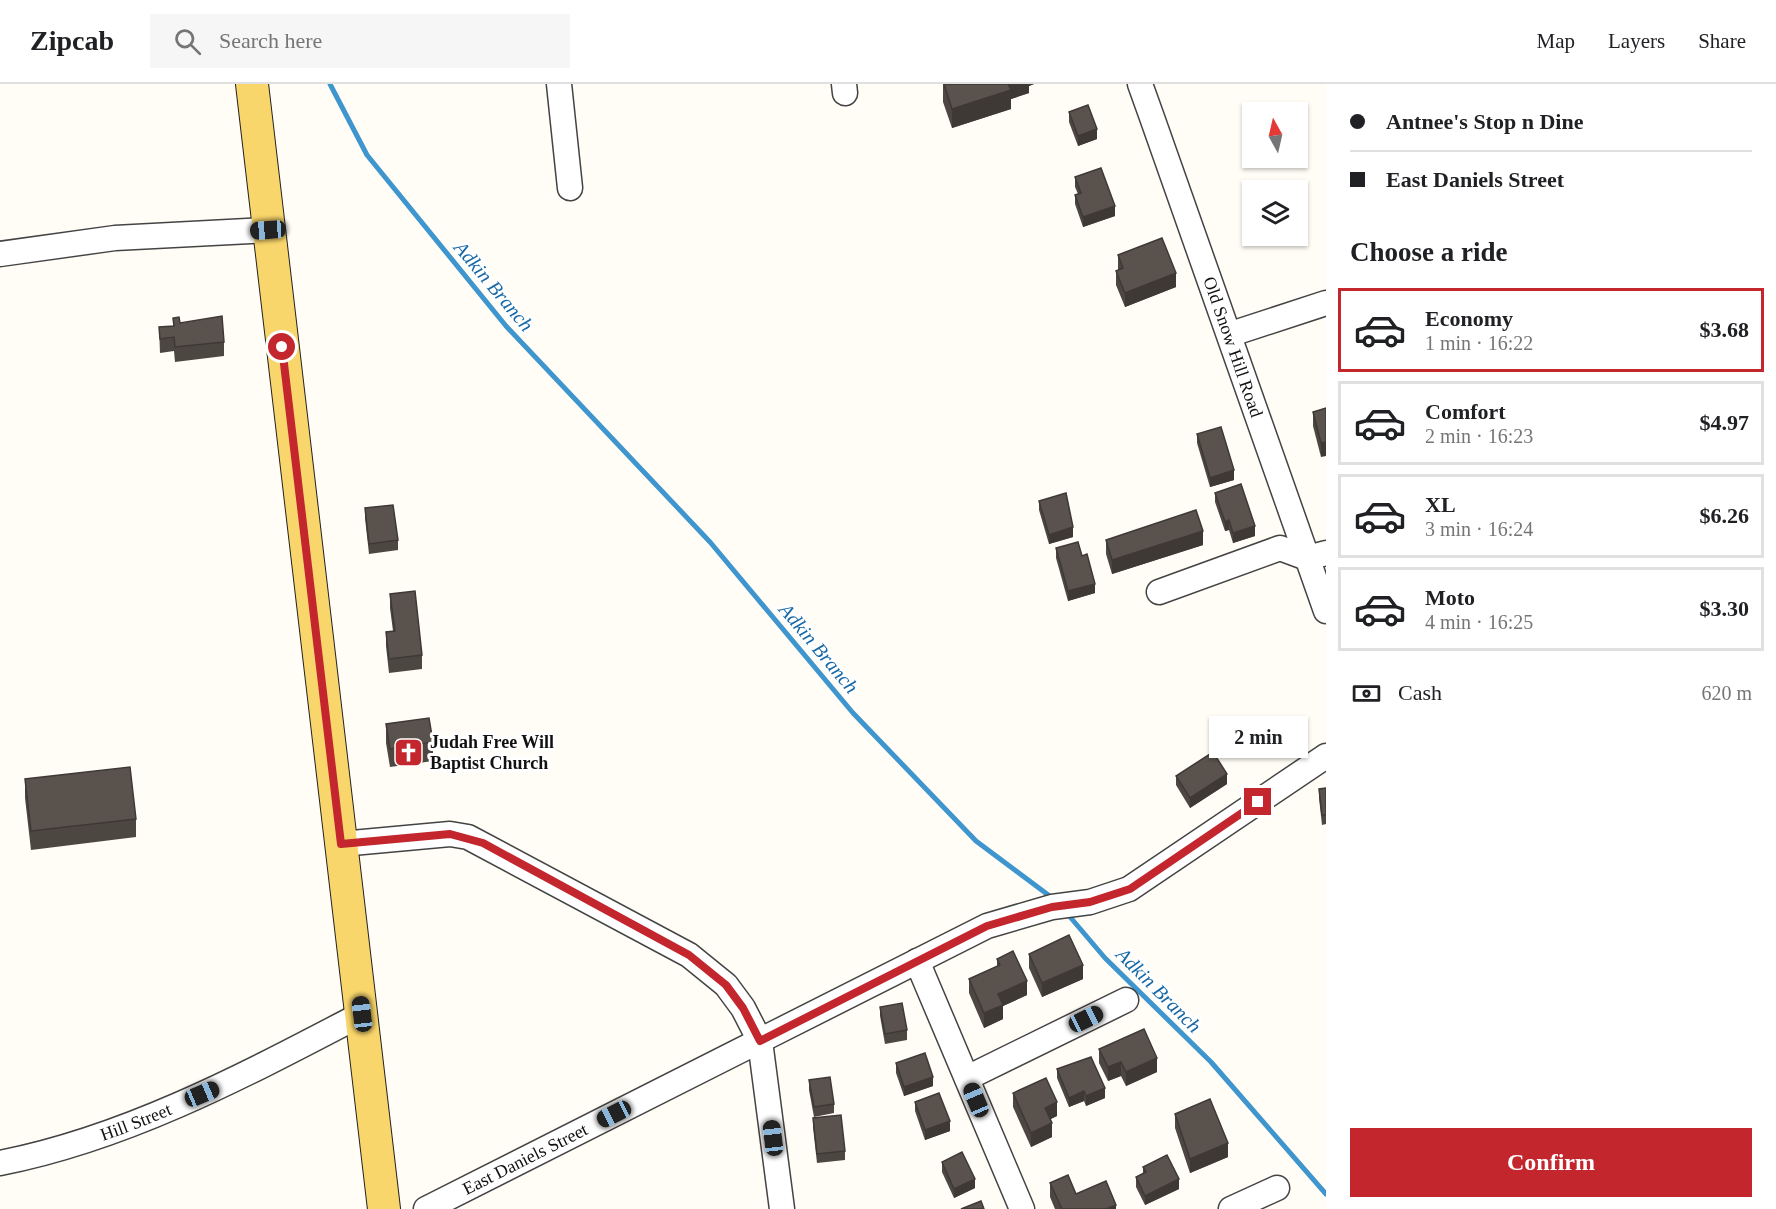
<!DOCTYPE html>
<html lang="en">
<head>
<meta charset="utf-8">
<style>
	body { margin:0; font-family:"Times New Roman",serif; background:#f6f6f6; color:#202124; height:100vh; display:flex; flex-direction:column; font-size:22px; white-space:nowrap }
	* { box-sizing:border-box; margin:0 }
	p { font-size:20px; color:#757577 }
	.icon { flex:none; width:33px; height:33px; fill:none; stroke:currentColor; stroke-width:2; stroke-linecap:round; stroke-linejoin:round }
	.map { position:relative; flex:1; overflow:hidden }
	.panel { display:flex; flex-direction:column; background:#fff; width:450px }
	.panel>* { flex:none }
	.banner { display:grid; align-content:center; height:132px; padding:0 24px; background:#fff }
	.needle { width:39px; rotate:352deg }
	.controls { position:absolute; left:1242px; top:18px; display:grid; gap:12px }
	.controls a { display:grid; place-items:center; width:66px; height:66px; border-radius:0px; background:#fff; box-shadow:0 2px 4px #0004; font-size:30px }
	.end { position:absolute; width:27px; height:27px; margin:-14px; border:8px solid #c4262e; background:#fff; box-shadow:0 0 0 3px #fff }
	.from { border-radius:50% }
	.bubble { position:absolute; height:42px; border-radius:0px; background:#fff; box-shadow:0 2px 4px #0004; font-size:20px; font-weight:800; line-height:42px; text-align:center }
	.car { position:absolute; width:18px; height:36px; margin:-18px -9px; border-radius:8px; box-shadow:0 0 4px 2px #0007; background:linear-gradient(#222 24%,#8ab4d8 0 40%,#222 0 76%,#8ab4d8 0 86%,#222 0) }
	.banner b { display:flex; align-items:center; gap:21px; height:57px; font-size:22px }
	.banner b+b { border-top:2px solid #e0e0e0 }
	.banner i { width:15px; height:15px; background:#202124 }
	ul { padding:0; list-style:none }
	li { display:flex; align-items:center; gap:18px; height:84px; margin:0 12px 9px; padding:0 12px; border:3px solid #e0e0e0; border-radius:0px }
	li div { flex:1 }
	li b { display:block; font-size:22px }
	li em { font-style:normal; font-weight:800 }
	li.active { border-color:#c4262e }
	li>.icon { width:54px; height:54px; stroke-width:1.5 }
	h2 { padding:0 24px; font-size:27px; line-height:72px }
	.pay { display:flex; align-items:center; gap:15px; height:66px; padding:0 24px; font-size:22px }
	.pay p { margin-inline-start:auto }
	.cta { display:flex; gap:12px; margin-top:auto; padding:12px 24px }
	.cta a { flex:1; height:69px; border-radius:0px; background:#c4262e; color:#fff; font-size:24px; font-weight:800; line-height:69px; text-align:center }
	header { display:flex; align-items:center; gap:36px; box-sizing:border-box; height:84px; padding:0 30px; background:#fff; border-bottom:2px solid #e0e0e0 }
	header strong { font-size:28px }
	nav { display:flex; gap:33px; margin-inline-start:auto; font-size:21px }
	.search { width:420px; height:54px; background:#f6f6f6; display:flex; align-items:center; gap:15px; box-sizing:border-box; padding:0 21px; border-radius:0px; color:#757577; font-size:22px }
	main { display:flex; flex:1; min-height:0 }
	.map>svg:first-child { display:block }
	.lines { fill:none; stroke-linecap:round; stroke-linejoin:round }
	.stream { stroke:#3f96cf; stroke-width:5 }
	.minor-casing { stroke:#444; stroke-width:27 }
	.major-casing { stroke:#222; stroke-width:34 }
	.minor { stroke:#fff; stroke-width:24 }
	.major { stroke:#f9d66b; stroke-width:32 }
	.wall { fill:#4d4742 }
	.shaded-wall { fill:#3f3936 }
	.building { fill:#5a524d; stroke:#3f3936; stroke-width:1.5 }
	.route { stroke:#c4262e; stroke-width:8 }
	.labels { text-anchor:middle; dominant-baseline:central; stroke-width:6; stroke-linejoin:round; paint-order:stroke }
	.street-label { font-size:18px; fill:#111; stroke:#fff }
	.poi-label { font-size:18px; font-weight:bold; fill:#111; stroke:#fff; text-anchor:start }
	.water-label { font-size:20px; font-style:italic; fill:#1768a6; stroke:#fff }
</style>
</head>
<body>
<header>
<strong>Zipcab</strong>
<div class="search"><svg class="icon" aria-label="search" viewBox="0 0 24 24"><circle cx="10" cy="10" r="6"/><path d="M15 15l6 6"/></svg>Search here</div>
<nav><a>Map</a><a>Layers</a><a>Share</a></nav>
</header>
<main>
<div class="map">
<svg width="1326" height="1125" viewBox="0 0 1326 1125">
	<rect width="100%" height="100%" fill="#fffdf5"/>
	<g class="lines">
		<g class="stream">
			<path d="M330 0 367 71 506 242 710 458 853 629 976 757 1055 816"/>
			<path d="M1065 827 1105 874 1211 978 1326 1110"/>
		</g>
		<defs>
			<g id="minor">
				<path d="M559 0 570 104"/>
				<path d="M844 0 845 9"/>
				<path id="s1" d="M1140 0C1203 175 1263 351 1326 527"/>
				<path d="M0 170 115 154 268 146"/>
				<path d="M1231 250 1326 219"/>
				<path d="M1159 508 1280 464 1307 474 1326 469"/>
				<path d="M341 760 450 750 468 753 689 871 726 901 743 924 760 957 782 1125"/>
				<path d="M917 877 1022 1125"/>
				<path d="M967 994 1126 916"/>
				<path id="s2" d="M0 1079C128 1054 247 990 362 930"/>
				<path id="s3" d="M426 1125 987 842 1052 823 1090 818 1129 805 1326 672"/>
				<path d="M1231 1125 1277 1104"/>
			</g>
			<path id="major" d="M252 0 384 1125"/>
		</defs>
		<use href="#minor" class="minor-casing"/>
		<use href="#major" class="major-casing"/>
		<use href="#minor" class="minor"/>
		<use href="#major" class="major"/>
	</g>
	<g class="wall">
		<path d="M943 0H1034L1029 2V9L1011 15V25L952 44 943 18Z"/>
		<path d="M1069 28 1097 55 1078 62 1069 38Z"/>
		<path d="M1075 93 1115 132 1083 143 1075 120V111L1078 110 1075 103Z"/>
		<path d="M1118 171 1176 203 1125 223 1116 201V187L1118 186Z"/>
		<path d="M173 234 180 239 224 258V272L175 278 174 267 160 269 159 243 173 242Z"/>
		<path d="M1326 324 1321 373 1313 342V328Z"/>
		<path d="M1197 350 1234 396 1210 403 1197 359Z"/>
		<path d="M1215 409 1255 452 1233 459 1229 446 1225 447 1215 418Z"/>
		<path d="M1039 417 1073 453 1049 460 1039 426Z"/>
		<path d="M365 424 398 456V466L369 470 365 434Z"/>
		<path d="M1106 456 1203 461 1112 490 1106 470Z"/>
		<path d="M1056 464 1082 472 1095 509 1068 517 1056 474Z"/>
		<path d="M390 510 422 571V585L389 589 386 562V548L393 547 390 524Z"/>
		<path d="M386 640 433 658V677L390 683 386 659Z"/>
		<path d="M1176 692 1227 700 1190 724 1176 701Z"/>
		<path d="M25 695 136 735V753L31 766 25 714Z"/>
		<path d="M1326 704V740L1322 741 1319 714V705Z"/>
		<path d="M1029 870 1083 895 1042 913 1029 884Z"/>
		<path d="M997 875 1027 911 1003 922V935L984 944 969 909V895L997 883Z"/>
		<path d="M880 923 907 946V956L885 960 880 932Z"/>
		<path d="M1099 965 1157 988 1126 1002 1121 992 1108 997 1099 979Z"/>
		<path d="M896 979 933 1002 904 1012 896 989Z"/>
		<path d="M1057 985 1105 1014 1086 1022 1084 1017 1069 1023 1057 994Z"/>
		<path d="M809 996 834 1020V1029L814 1033 809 1006Z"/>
		<path d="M1013 1009 1057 1032 1050 1035 1052 1053 1031 1063 1013 1023Z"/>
		<path d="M915 1018 950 1047 925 1056 915 1027Z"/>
		<path d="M1175 1030 1228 1073 1190 1089 1175 1044Z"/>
		<path d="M813 1034 845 1067V1076L817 1079 813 1043Z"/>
		<path d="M942 1078 975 1104 954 1114 942 1088Z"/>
		<path d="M1143 1083 1179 1105 1145 1121 1136 1103V1093L1143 1090Z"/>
		<path d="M1050 1099 1076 1110 1116 1125H1055L1050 1113Z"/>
	</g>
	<g class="shaded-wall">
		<path d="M1008 0H1034L1029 2V9L1011 15V25L952 44V25Z"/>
		<path d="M1097 45V55L1078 62V52Z"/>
		<path d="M1115 122V132L1083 143V133Z"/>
		<path d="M1176 189V203L1125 223V209Z"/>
		<path d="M1326 358V372L1321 373V359Z"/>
		<path d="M1234 386V396L1210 403V394Z"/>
		<path d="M1229 436V446L1225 447V438Z"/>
		<path d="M1255 442V452L1233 459V449Z"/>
		<path d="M1073 443V453L1049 460V451Z"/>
		<path d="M1203 447V461L1112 490V476Z"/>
		<path d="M1095 500V509L1068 517V507Z"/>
		<path d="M1227 690V700L1190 724V714Z"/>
		<path d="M1083 881V895L1042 913V899Z"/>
		<path d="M1027 897V911L1003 922V935L984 944V929L998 910Z"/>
		<path d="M1157 974V988L1126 1002V988Z"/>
		<path d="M1121 978V992L1108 997V983Z"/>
		<path d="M933 993V1002L904 1012V1003Z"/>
		<path d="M1105 1004V1014L1086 1022V1012Z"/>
		<path d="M1084 1007V1017L1069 1023V1014Z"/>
		<path d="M1057 1018V1032L1045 1038V1024Z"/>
		<path d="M950 1037V1047L925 1056V1046Z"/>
		<path d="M1052 1039V1053L1031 1063V1049Z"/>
		<path d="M1228 1059V1073L1190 1089V1075Z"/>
		<path d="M975 1095V1104L954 1114V1105Z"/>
		<path d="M1179 1095V1105L1145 1121V1112Z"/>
		<path d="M1116 1121V1125H1106Z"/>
	</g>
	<g class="building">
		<path d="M944 0H1008L1011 6 952 25Z"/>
		<path d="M1088 21 1097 45 1078 52 1069 28Z"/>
		<path d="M1101 84 1115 122 1083 133 1075 111 1081 109 1075 93Z"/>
		<path d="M1162 154 1176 189 1125 209 1116 187 1123 184 1118 171Z"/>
		<path d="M222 232 224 258 175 263 174 253 160 255 159 243 174 242 173 234 179 233 180 239Z"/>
		<path d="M1326 324V358L1321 359 1313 328Z"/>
		<path d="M1221 343 1234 386 1210 394 1197 350Z"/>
		<path d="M1241 400 1255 442 1233 449 1229 436 1225 438 1215 409Z"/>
		<path d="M1066 409 1073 443 1049 451 1039 417Z"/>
		<path d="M393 421 398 456 369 460 365 424Z"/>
		<path d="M1196 426 1203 447 1112 476 1106 456Z"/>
		<path d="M1078 458 1082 472 1087 470 1095 500 1068 507 1056 464Z"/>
		<path d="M415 507 422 571 389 575 386 548 395 547 390 510Z"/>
		<path d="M429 634 433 658 390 665 386 640Z"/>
		<path d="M1213 668 1227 690 1190 714 1176 692Z"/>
		<path d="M130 683 136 735 31 747 25 695Z"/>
		<path d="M1326 704V731H1322L1319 705Z"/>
		<path d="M1069 851 1083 881 1042 899 1029 870Z"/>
		<path d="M1013 867 1027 897 998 910 1003 921 984 929 969 895 1000 881 997 875Z"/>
		<path d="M902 919 907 946 885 950 880 923Z"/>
		<path d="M1144 945 1157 974 1126 988 1121 978 1108 983 1099 965Z"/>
		<path d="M925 969 933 993 904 1003 896 979Z"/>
		<path d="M1091 973 1105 1004 1086 1012 1084 1007 1069 1014 1057 985Z"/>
		<path d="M830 993 834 1020 814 1023 809 996Z"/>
		<path d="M1046 994 1057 1018 1045 1024 1052 1039 1031 1049 1013 1009Z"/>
		<path d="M939 1009 950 1037 925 1046 915 1018Z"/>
		<path d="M1210 1015 1228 1059 1190 1075 1175 1030Z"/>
		<path d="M841 1031 845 1067 817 1070 813 1034Z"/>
		<path d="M962 1068 975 1095 954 1105 942 1078Z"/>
		<path d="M1167 1071 1179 1095 1145 1112 1136 1093 1146 1088 1143 1083Z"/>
		<path d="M1068 1091 1076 1110 1106 1097 1116 1121 1106 1125H1062L1050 1099Z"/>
		<path d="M981 1117 984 1125H961Z"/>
	</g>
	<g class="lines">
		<path class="route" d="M282 263 341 760 450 750 483 759 689 871 726 901 743 924 760 957 987 842 1052 823 1090 818 1130 805 1258 718"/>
	</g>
	<defs>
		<symbol id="church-square" viewBox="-11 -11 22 22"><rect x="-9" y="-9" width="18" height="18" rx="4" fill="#c4262e" stroke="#fff"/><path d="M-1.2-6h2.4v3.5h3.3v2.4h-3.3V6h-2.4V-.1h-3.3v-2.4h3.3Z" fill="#fff"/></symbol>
	</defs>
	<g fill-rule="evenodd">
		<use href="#church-square" x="392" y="652" width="33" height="33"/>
	</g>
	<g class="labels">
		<g class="street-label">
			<text stroke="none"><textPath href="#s1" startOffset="279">Old Snow Hill Road</textPath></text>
			<text stroke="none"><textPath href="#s2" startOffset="142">Hill Street</textPath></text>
			<text stroke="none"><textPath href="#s3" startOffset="111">East Daniels Street</textPath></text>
		</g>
		<g class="poi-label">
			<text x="430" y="658">Judah Free Will<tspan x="430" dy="21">Baptist Church</tspan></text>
		</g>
		<g class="water-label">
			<text transform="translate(494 202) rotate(50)">Adkin Branch</text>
			<text transform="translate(819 564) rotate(50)">Adkin Branch</text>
			<text transform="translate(1159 906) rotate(45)">Adkin Branch</text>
		</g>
	</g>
</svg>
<div class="controls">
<a><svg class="needle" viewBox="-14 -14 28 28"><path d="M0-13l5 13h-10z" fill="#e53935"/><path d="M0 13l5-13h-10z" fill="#757577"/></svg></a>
<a><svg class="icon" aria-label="layers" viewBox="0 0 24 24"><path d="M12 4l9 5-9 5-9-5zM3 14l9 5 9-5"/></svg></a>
</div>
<i class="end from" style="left:282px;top:263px"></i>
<i class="end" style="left:1258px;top:718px"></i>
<div class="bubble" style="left:1209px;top:632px;width:99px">2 min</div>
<i class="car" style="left:268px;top:146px;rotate:266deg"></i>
<i class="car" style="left:362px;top:930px;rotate:353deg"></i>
<i class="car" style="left:1086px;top:935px;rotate:64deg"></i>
<i class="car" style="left:202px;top:1010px;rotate:67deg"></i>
<i class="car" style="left:976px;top:1016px;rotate:337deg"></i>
<i class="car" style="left:614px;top:1030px;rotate:243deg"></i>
<i class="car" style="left:773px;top:1054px;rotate:353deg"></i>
</div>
<section class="panel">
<div class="banner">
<b><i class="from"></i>Antnee's Stop n Dine</b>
<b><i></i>East Daniels Street</b>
</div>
<h2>Choose a ride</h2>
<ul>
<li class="active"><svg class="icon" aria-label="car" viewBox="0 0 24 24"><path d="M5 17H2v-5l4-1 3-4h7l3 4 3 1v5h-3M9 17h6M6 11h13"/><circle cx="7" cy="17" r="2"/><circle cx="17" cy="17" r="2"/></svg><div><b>Economy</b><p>1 min · 16:22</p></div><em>$3.68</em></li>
<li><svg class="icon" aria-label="car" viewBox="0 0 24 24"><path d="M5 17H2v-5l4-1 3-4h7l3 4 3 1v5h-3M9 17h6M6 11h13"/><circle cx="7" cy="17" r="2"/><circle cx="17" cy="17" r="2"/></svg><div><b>Comfort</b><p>2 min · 16:23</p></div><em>$4.97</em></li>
<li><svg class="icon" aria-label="car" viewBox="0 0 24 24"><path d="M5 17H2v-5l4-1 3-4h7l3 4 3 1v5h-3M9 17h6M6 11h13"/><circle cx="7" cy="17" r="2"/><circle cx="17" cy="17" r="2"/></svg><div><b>XL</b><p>3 min · 16:24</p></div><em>$6.26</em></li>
<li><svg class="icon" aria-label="car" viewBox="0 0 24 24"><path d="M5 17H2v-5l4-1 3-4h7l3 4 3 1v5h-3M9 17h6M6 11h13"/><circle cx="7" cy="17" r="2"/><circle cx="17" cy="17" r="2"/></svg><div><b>Moto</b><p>4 min · 16:25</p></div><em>$3.30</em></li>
</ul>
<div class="pay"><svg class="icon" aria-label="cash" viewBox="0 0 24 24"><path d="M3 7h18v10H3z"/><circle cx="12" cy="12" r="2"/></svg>Cash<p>620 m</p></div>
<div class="cta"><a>Confirm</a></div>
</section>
</main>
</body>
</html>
